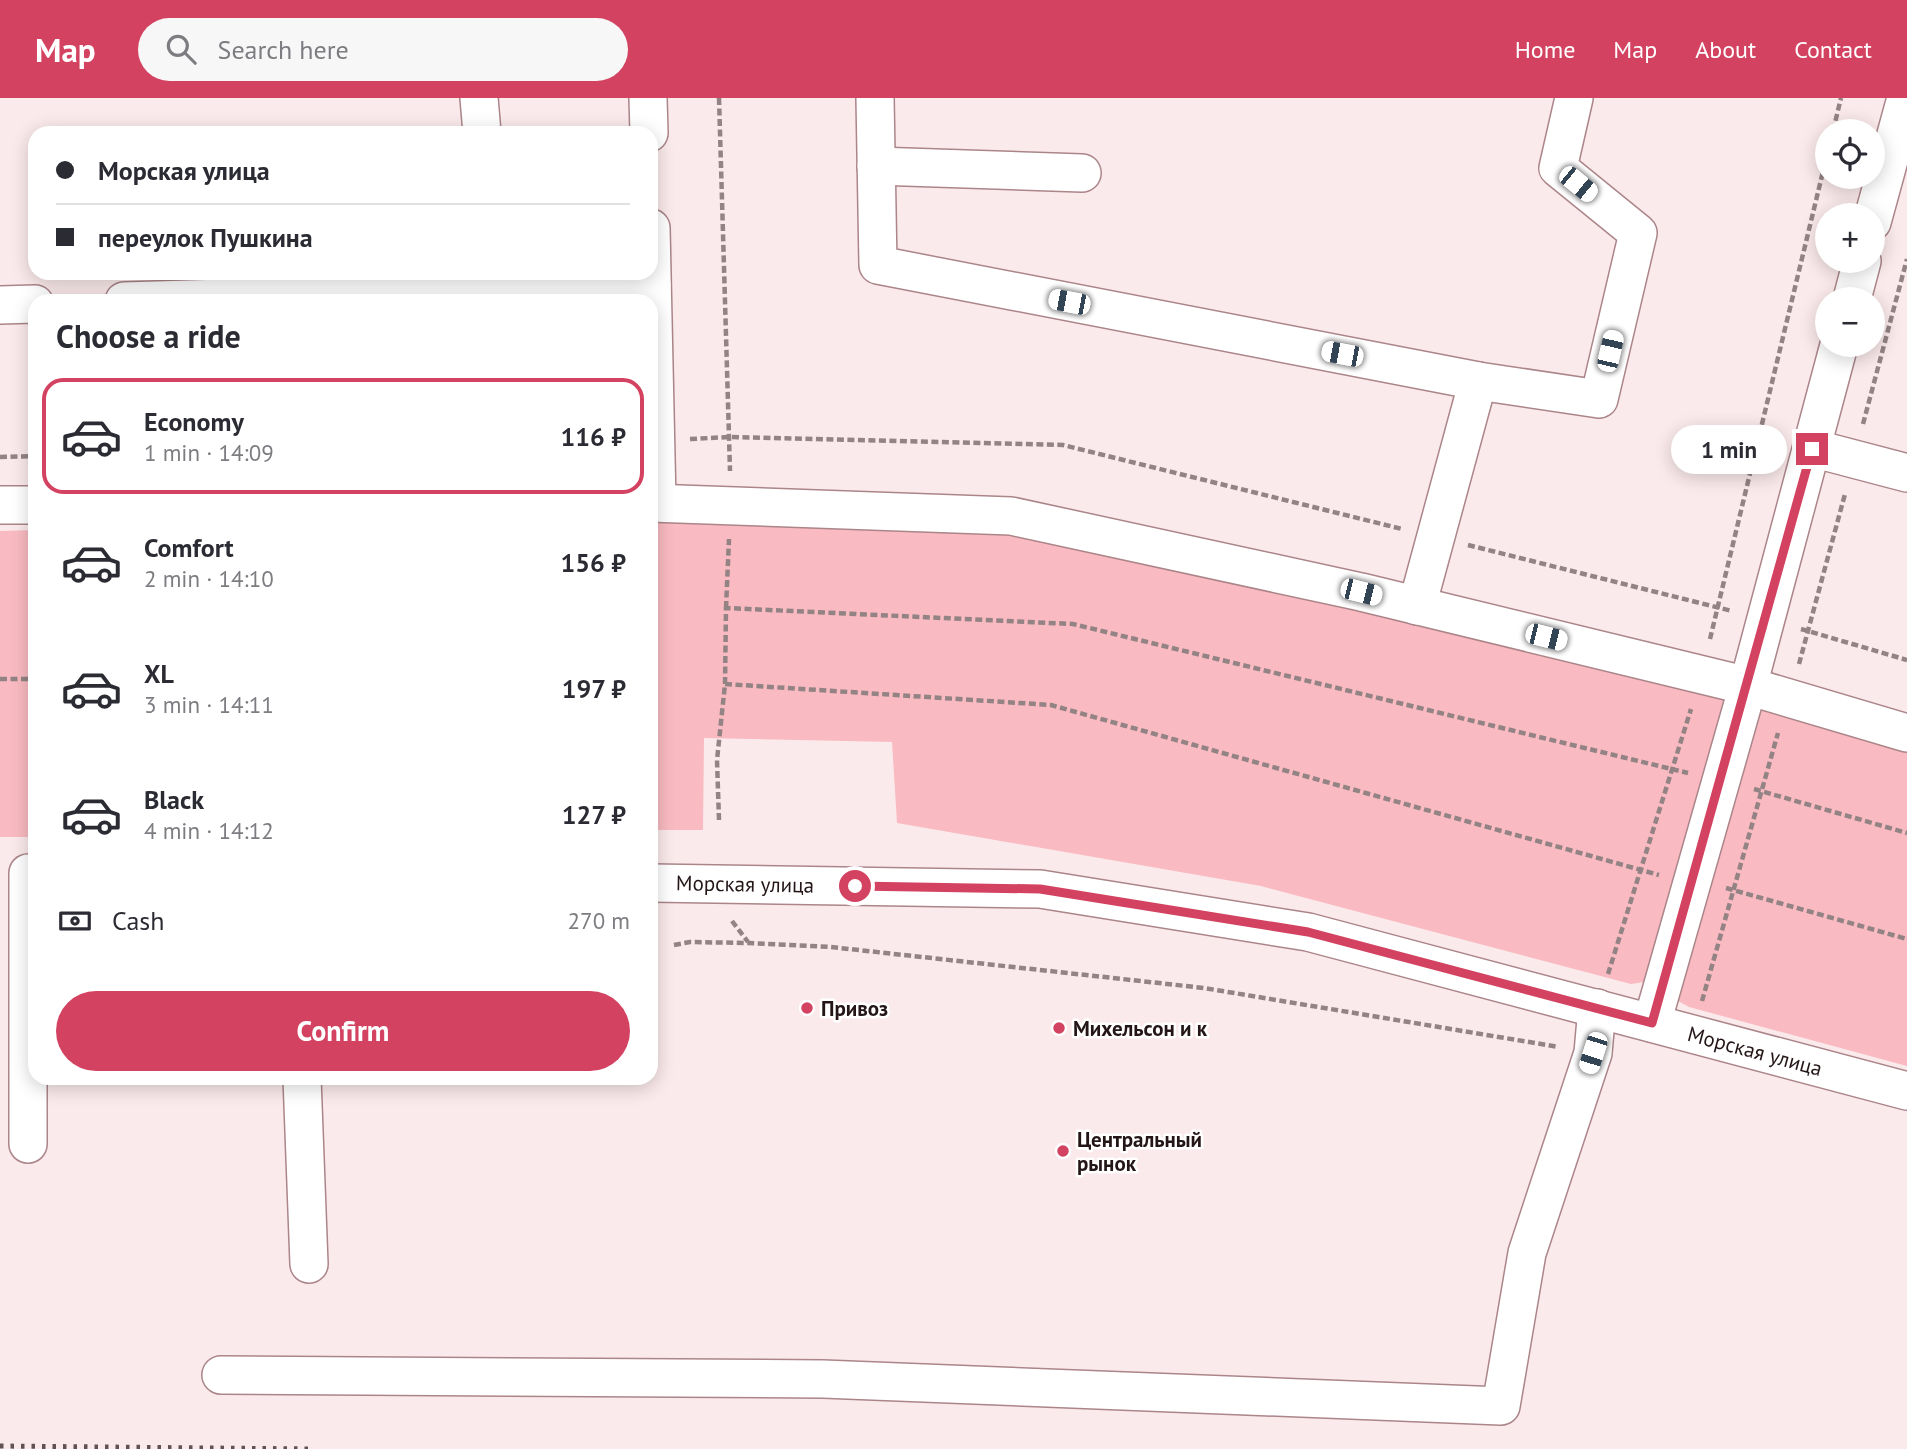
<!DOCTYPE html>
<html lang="en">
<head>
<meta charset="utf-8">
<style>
	body { margin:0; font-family:"PT Sans",sans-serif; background:#f7f7f7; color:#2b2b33; height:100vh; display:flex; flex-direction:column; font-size:26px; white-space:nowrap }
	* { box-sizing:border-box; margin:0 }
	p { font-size:23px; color:#7c7c81 }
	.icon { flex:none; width:38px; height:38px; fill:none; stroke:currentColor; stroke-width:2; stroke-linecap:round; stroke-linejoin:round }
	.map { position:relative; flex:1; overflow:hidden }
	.drawer { position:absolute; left:28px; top:196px; width:630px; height:791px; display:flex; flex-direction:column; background:#fff; border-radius:21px; box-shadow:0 4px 18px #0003 }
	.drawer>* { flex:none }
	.top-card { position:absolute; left:28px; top:28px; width:630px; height:154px; border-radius:21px; box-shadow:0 4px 18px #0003; display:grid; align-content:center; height:154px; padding:0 28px; background:#fff }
	.fabs { position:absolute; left:1815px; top:21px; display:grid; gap:14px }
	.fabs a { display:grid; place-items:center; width:70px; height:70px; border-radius:50%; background:#fff; box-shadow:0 4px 18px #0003; font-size:35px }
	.end { position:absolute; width:32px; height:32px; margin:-16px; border:9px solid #d34361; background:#fff; box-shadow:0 0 0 4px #fff }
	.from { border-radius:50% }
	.bubble { position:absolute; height:49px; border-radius:24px; background:#fff; box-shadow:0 4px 18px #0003; font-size:23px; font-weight:700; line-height:49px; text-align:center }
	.car { position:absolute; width:21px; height:42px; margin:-21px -10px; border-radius:9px; box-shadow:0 0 5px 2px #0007; background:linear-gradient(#fff 24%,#345 0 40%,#fff 0 76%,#345 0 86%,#fff 0) }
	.top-card b { display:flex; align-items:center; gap:24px; height:66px; font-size:26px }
	.top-card b+b { border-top:2px solid #e1e1e2 }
	.top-card i { width:18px; height:18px; background:#2b2b33 }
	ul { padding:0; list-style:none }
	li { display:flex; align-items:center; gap:21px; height:116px; margin:0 14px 10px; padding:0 14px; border:4px solid transparent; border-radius:21px }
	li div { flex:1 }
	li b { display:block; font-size:26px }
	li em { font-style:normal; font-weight:700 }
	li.selected { border-color:#d34361 }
	li>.icon { width:63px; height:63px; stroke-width:1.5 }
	h2 { padding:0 28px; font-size:32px; line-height:84px }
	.pay { display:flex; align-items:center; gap:18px; height:77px; padding:0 28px; font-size:26px }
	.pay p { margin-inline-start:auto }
	.cta { display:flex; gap:14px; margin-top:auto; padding:14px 28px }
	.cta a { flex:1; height:80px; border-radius:42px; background:#d34361; color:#fff; font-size:28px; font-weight:700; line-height:80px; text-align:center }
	header { display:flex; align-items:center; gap:42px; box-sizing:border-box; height:98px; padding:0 35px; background:#d34361; color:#fff }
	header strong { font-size:33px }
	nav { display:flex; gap:38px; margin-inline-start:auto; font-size:24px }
	.search { width:490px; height:63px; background:#f7f7f7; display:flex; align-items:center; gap:18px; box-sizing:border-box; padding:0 24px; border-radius:38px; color:#7c7c81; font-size:26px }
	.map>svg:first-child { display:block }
	.green { fill:#f9bbc1 }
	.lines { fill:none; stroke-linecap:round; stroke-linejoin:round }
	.minor-casing { stroke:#ab8589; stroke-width:40 }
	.path { stroke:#938384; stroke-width:4.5; stroke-dasharray:7 3.5; stroke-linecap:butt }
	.minor { stroke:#fff; stroke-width:37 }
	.rail { stroke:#605152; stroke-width:5; stroke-dasharray:3.5 7; stroke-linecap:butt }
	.route { stroke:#d34361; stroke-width:9 }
	.poi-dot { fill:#d34361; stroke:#fff; stroke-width:2.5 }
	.labels { text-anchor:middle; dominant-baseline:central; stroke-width:5; stroke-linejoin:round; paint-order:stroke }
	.street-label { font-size:21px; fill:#241617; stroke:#fff }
	.poi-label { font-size:21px; font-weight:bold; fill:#241617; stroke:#fff; text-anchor:start }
</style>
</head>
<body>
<header>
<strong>Map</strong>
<div class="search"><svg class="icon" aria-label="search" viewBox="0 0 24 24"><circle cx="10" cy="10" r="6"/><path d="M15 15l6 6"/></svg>Search here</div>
<nav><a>Home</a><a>Map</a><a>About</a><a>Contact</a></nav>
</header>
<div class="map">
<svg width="1907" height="1351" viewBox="0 0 1907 1351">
	<rect width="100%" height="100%" fill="#fbeaeb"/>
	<g class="green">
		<path d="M1022 417 1724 593V606L1653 874 1644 884 1631 886 1261 788 897 725 892 644 704 640 703 732H651V423Z"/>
		<path d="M35 432V739H0V433Z"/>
		<path d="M1766 609 1907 645V968L1689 909 1678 903 1674 890 1755 619Z"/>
	</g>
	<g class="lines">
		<defs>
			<g id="minor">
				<path d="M479 0 482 35"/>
				<path d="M648 0 649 35"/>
				<path d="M875 0 878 167 1478 283"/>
				<path d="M876 68 1082 75"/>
				<path d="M1872 124 1906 0"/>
				<path d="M651 130 657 404"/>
				<path d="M1852 201 1862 163"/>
				<path d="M124 203 652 187"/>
				<path d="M0 207 35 206"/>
				<path d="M1812 350 1907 375"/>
				<path d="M651 405 1011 418 1361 494 1748 588 1907 635"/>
				<path d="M0 407H35"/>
				<path d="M1417 508 1478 283 1599 301 1638 135 1558 70 1574 0"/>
				<path d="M651 785 1040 791 1308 834 1907 993"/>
				<path d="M1652 925 1748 588 1839 247"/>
				<path d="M302 980 309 1166"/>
				<path d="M28 1046V775"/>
				<path d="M221 1277 823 1281 1501 1308 1527 1155 1593 955 1597 910"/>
			</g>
		</defs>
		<use href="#minor" class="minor-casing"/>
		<g class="path">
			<path d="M719 0 730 373"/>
			<path d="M1833 33 1841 0"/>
			<path d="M1863 326 1907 161"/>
			<path d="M690 341 730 339 1063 347 1402 431"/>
			<path d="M0 359 35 358"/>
			<path d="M1468 447 1732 513"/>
			<path d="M726 510 729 441"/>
			<path d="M1801 531 1907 562"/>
			<path d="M1710 541 1827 57"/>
			<path d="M1799 566 1845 396"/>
			<path d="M0 581H35"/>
			<path d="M725 586 1051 607 1659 777"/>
			<path d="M1754 691 1907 735"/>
			<path d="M719 722 717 662 725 586 726 510 1073 526 1688 675"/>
			<path d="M1726 790 1907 841"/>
			<path d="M732 823 748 844"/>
			<path d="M674 847 690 844 749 845 831 849 1204 890 1559 949"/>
			<path d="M1608 876 1691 611"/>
			<path d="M1702 903 1778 635"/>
		</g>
		<use href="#minor" class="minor"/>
		<path class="rail" d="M0 1348 315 1351"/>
	</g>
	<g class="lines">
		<path class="route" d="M855 788 1040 791 1308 834 1652 925 1812 351"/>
	</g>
	<g class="poi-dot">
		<circle cx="807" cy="910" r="7"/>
		<circle cx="1059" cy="930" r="7"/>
		<circle cx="1063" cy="1053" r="7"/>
	</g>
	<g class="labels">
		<g class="street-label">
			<text transform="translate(745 786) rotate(1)">Морская улица</text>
			<text transform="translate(1755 953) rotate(15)">Морская улица</text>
		</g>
		<g class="poi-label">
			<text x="821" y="910">Привоз</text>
			<text x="1073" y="930">Михельсон и к</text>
			<text x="1077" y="1041">Центральный<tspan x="1077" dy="24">рынок</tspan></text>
		</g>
	</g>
</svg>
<div class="fabs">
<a><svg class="icon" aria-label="locate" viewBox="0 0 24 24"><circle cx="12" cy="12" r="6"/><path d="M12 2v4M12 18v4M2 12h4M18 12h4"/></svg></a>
<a>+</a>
<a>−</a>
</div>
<i class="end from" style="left:855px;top:788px"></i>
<i class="end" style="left:1812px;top:351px"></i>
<div class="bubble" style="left:1671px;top:327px;width:116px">1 min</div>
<i class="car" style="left:1578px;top:86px;rotate:129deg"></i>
<i class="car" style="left:1069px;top:204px;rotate:281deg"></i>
<i class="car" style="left:1610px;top:253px;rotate:13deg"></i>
<i class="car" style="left:1342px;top:256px;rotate:281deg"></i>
<i class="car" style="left:1361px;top:494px;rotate:104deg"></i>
<i class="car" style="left:1546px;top:539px;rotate:104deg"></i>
<i class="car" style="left:1593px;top:955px;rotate:198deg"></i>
<div class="top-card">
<b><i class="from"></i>Морская улица</b>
<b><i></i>переулок Пушкина</b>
</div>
<section class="drawer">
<h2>Choose a ride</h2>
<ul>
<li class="selected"><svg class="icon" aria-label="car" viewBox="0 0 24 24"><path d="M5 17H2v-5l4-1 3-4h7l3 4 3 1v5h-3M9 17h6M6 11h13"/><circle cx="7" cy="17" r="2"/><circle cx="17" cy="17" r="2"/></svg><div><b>Economy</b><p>1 min · 14:09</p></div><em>116 ₽</em></li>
<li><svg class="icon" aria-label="car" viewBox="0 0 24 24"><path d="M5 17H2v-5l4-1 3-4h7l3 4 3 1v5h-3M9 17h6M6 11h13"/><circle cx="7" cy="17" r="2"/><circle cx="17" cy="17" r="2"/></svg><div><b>Comfort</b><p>2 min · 14:10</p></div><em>156 ₽</em></li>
<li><svg class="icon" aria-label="car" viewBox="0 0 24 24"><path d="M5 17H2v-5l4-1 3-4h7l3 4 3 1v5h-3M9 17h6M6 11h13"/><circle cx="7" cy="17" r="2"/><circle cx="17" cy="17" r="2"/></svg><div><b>XL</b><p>3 min · 14:11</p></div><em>197 ₽</em></li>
<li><svg class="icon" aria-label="car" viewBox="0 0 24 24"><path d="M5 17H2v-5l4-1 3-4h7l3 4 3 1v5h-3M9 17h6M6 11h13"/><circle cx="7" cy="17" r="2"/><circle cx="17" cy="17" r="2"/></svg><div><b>Black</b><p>4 min · 14:12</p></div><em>127 ₽</em></li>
</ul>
<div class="pay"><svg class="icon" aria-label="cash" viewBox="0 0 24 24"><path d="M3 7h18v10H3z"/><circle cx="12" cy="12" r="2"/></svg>Cash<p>270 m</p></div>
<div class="cta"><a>Confirm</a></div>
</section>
</div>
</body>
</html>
